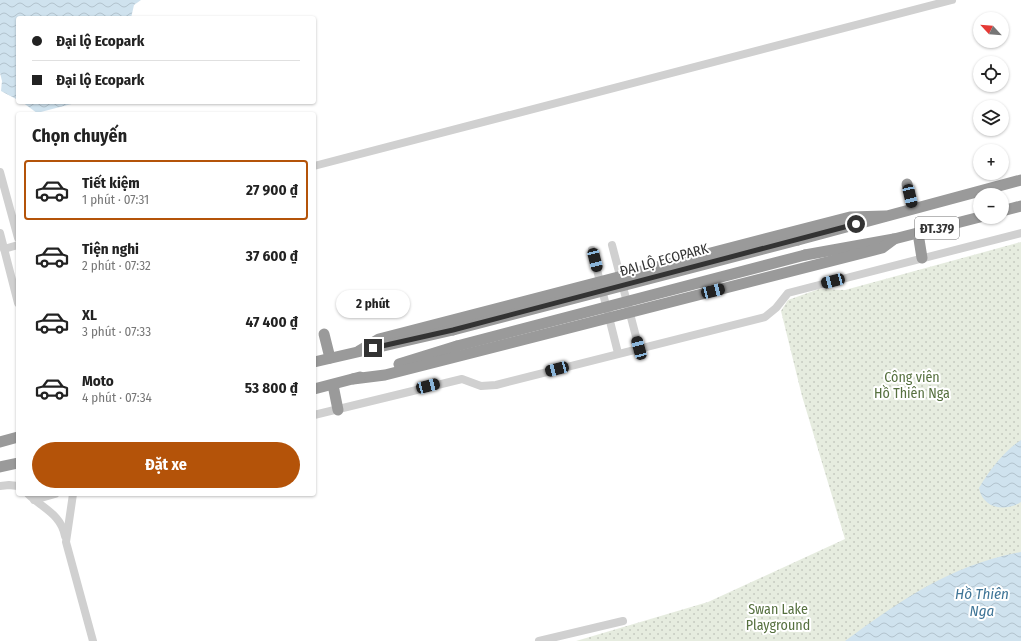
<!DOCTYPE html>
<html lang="vi">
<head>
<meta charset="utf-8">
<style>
	body { margin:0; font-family:"Fira Sans Condensed",sans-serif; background:#f6f6f6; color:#222; height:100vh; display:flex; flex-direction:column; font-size:15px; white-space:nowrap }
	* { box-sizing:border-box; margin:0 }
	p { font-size:13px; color:#767676 }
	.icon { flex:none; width:22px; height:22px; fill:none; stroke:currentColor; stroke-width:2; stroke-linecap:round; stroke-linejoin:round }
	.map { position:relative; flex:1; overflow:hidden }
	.details { position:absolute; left:16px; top:112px; width:300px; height:384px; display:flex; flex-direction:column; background:#fff; border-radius:4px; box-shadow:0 1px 3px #0004 }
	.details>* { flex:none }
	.guide { position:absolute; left:16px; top:16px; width:300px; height:88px; border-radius:4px; box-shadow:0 1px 3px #0004; display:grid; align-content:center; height:88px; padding:0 16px; background:#fff }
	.needle { width:26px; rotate:296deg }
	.controls { position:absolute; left:973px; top:12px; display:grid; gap:8px }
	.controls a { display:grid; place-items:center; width:36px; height:36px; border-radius:50%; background:#fff; box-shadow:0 1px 3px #0004; font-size:20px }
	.end { position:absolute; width:18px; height:18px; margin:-9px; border:5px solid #333; background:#fff; box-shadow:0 0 0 2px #fff }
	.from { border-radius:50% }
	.bubble { position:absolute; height:28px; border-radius:14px; background:#fff; box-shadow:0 1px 3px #0004; font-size:13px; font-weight:700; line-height:28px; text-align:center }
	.car { position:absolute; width:12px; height:24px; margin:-12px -6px; border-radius:5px; box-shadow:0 0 3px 1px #0007; background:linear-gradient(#222 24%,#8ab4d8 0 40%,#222 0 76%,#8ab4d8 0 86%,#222 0) }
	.guide b { display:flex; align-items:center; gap:14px; height:38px; font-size:15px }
	.guide b+b { border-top:1px solid #e0e0e0 }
	.guide i { width:10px; height:10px; background:#222 }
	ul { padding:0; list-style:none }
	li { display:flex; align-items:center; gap:12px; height:60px; margin:0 8px 6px; padding:0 8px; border:2px solid transparent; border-radius:4px }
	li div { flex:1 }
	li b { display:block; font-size:15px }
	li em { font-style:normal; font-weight:700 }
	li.selected { border-color:#b45309 }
	li>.icon { width:36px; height:36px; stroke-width:1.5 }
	h2 { padding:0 16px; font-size:18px; line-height:48px }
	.cta { display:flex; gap:8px; margin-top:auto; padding:8px 16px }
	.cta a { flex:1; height:46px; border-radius:24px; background:#b45309; color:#fff; font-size:16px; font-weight:700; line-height:46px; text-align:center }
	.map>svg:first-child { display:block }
	.grass { fill:url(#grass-dots) }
	.water { fill:url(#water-waves) }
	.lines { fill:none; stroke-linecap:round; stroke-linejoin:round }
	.minor { stroke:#d0d0d0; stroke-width:8 }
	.highway { stroke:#9a9a9a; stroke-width:11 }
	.highway-bridge { stroke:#9a9a9a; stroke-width:11 }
	.route { stroke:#333; stroke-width:5 }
	.labels { text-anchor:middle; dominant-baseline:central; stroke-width:4; stroke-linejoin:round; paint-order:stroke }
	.shield { fill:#fff; stroke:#707070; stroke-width:1 }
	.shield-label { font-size:13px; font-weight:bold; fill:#333 }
	.street-label { font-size:14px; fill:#333; stroke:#fff }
	.park-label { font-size:14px; fill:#56703f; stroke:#fff }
	.water-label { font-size:15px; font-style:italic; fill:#3f7597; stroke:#fff }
</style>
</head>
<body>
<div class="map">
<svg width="1021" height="641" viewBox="0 0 1021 641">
	<defs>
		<pattern id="grass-dots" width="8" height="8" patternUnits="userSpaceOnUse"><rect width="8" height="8" fill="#e6ecdf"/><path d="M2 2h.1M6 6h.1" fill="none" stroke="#c6cbc0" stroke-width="1.8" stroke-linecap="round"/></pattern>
		<pattern id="water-waves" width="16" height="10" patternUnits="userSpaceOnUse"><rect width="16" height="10" fill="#cfe2ee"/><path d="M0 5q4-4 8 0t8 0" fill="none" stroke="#b2c2cd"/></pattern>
	</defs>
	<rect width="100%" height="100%" fill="#fff"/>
	<path class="grass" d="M1021 242V641H576L708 602 845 539 802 396 781 311 788 300 819 289 845 290Z"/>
	<g class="water">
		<path d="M0 0H141L134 5 131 18H18V100L1 91 2 81 0 73Z"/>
		<path d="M22 102H79L37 113Z"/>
		<path d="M1021 440V502C1005 512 983 509 979 488 989 471 1004 451 1021 440Z"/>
		<path d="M1021 552V641H845C901 600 951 565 1021 552Z"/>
	</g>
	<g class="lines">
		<g class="minor">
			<path d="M314 166 952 0"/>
			<path d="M0 172 18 238"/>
			<path d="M0 233 18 303"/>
			<path d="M612 245 639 348"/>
			<path d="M4 249 18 245"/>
			<path d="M592 250 618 353"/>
			<path d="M314 415 462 379 481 386 496 385 765 317 776 308 788 293 1021 233"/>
			<path d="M0 486 9 485 18 486"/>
			<path d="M28 494C42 508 61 514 65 536"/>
			<path d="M73 494 66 542 93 641"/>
			<path d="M34 500 55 494"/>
			<path d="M539 641 623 621"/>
		</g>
		<g class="highway">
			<path d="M907 184 913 208"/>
			<path d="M1002 211 1021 206"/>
			<path d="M918 233 922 258"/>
			<path d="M798 240 1021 180"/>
			<path d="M805 255 894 239 980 217"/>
			<path d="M324 334 330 358"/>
			<path d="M359 351 379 339 850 217 885 216"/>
			<path d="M314 362 453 330"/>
			<path d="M399 364 457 346"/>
			<path d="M353 379 385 375 882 248 894 239"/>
			<path d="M333 385 338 410"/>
			<path d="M314 389 360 377"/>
			<path d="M0 442 18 437"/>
			<path d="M0 467 18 463"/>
		</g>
		<g class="highway-bridge">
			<path d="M453 330 798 240"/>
			<path d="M457 346 805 255"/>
		</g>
	</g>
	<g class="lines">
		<path class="route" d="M373 348 453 330 856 224"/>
	</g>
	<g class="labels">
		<rect class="shield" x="915" y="217" width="44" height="22" rx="3"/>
		<g class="shield-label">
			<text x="937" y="228">ĐT.379</text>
		</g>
		<g class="street-label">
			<text transform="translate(664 260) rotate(-15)">ĐẠI LỘ ECOPARK</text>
		</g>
		<g class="park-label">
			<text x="912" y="377">Công viên<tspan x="912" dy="16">Hồ Thiên Nga</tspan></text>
			<text x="778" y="609">Swan Lake<tspan x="778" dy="16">Playground</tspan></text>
		</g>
		<g class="water-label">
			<text x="982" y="594">Hồ Thiên<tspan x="982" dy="17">Nga</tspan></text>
		</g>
	</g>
</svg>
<div class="controls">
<a><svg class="needle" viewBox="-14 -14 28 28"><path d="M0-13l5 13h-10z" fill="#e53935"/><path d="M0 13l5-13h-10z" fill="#767676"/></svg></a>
<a><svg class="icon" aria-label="locate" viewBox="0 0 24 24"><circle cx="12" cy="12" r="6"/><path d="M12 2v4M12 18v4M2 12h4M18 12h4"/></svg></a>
<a><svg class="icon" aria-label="layers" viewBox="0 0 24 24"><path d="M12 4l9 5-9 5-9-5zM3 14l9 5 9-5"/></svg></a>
<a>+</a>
<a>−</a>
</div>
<i class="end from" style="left:856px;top:224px"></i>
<i class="end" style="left:373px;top:348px"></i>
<div class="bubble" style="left:336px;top:290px;width:74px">2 phút</div>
<i class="car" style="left:910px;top:196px;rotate:167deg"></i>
<i class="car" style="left:595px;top:260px;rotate:166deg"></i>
<i class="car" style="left:833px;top:281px;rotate:255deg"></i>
<i class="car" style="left:713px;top:291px;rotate:76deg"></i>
<i class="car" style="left:639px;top:348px;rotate:345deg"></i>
<i class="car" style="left:557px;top:369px;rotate:255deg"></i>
<i class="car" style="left:428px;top:386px;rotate:75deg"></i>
<div class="guide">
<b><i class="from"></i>Đại lộ Ecopark</b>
<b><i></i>Đại lộ Ecopark</b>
</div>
<section class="details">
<h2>Chọn chuyến</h2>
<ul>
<li class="selected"><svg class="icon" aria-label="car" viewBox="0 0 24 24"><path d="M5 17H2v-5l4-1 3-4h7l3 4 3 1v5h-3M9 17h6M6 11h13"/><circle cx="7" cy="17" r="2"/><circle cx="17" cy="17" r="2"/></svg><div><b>Tiết kiệm</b><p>1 phút · 07:31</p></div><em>27 900 ₫</em></li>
<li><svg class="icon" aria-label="car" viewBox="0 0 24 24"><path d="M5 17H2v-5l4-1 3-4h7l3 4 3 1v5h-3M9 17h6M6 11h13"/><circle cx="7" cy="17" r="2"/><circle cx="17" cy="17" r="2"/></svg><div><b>Tiện nghi</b><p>2 phút · 07:32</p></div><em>37 600 ₫</em></li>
<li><svg class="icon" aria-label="car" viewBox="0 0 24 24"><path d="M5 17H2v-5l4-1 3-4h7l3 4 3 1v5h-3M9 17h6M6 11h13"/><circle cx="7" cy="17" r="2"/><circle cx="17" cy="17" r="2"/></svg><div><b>XL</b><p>3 phút · 07:33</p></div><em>47 400 ₫</em></li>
<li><svg class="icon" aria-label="car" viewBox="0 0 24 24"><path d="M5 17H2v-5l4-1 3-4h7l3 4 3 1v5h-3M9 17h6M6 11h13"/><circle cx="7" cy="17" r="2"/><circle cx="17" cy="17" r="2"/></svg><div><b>Moto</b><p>4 phút · 07:34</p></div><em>53 800 ₫</em></li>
</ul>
<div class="cta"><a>Đặt xe</a></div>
</section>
</div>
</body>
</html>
